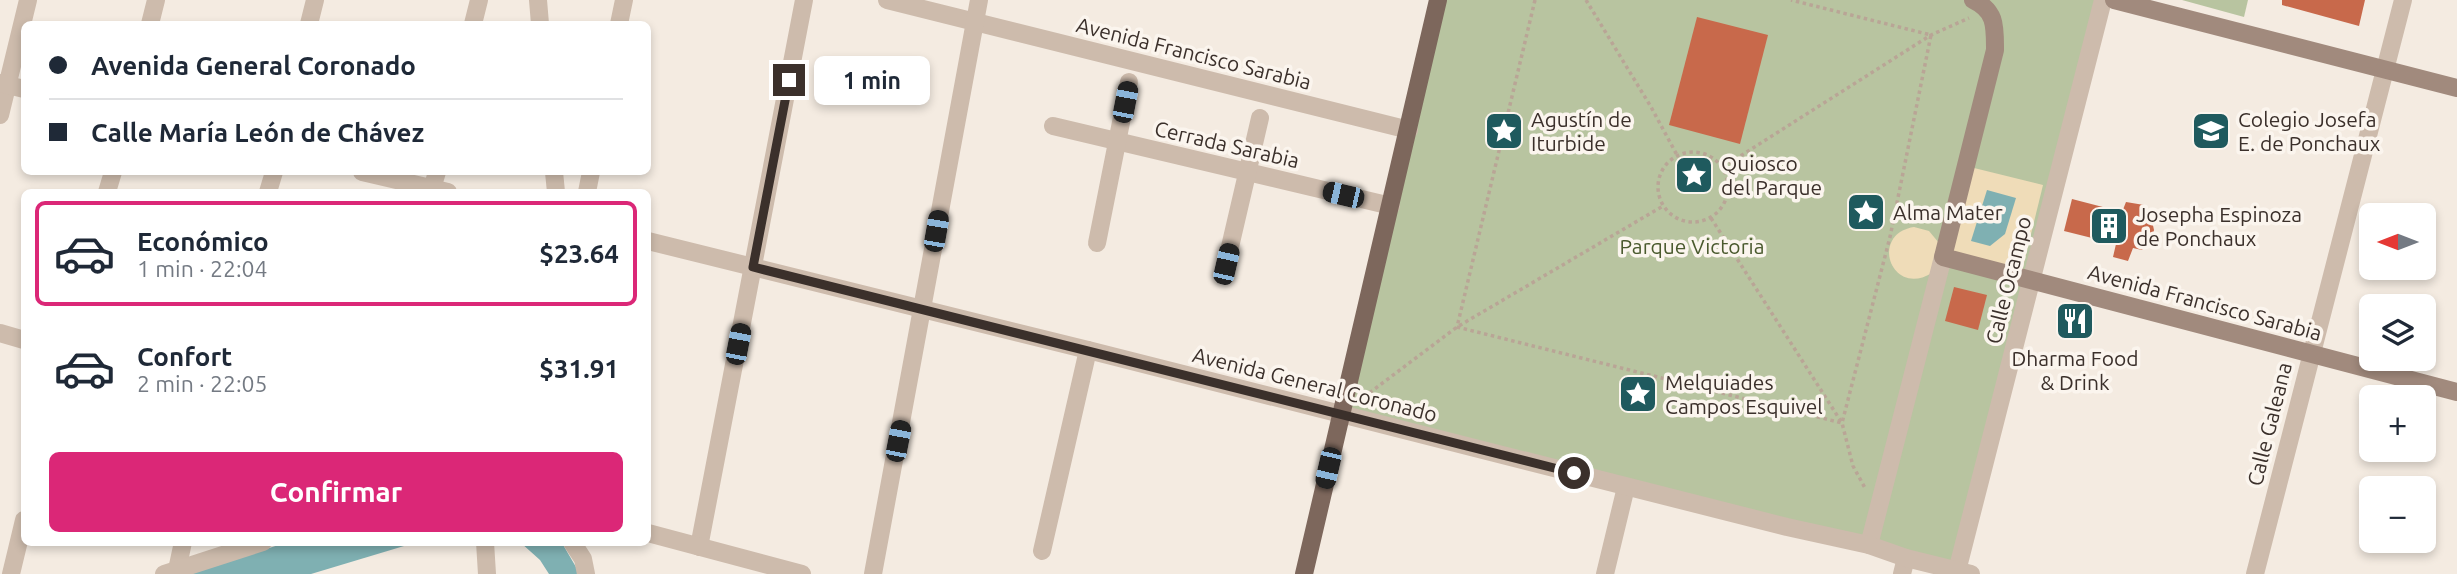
<!DOCTYPE html>
<html lang="es">
<head>
<meta charset="utf-8">
<style>
	body { margin:0; font-family:Ubuntu,sans-serif; background:#f6f6f7; color:#1f2937; height:100vh; display:flex; flex-direction:column; font-size:26px; white-space:nowrap }
	* { box-sizing:border-box; margin:0 }
	p { font-size:23px; color:#747a83 }
	.icon { flex:none; width:38px; height:38px; fill:none; stroke:currentColor; stroke-width:2; stroke-linecap:round; stroke-linejoin:round }
	.map { position:relative; flex:1; overflow:hidden }
	.details { position:absolute; left:21px; top:189px; width:630px; height:357px; display:flex; flex-direction:column; background:#fff; border-radius:10px; box-shadow:0 4px 10px #0003 }
	.details>* { flex:none }
	.guide { position:absolute; left:21px; top:21px; width:630px; height:154px; border-radius:10px; box-shadow:0 4px 10px #0003; display:grid; align-content:center; height:154px; padding:0 28px; background:#fff }
	.needle { width:46px; rotate:270deg }
	.buttons { position:absolute; left:2359px; top:203px; display:grid; gap:14px }
	.buttons a { display:grid; place-items:center; width:77px; height:77px; border-radius:10px; background:#fff; box-shadow:0 4px 10px #0003; font-size:35px }
	.end { position:absolute; width:32px; height:32px; margin:-16px; border:9px solid #3b302b; background:#fff; box-shadow:0 0 0 4px #fff }
	.from { border-radius:50% }
	.bubble { position:absolute; height:49px; border-radius:10px; background:#fff; box-shadow:0 4px 10px #0003; font-size:23px; font-weight:700; line-height:49px; text-align:center }
	.car { position:absolute; width:21px; height:42px; margin:-21px -10px; border-radius:9px; box-shadow:0 0 5px 2px #0007; background:linear-gradient(#222 24%,#8ab4d8 0 40%,#222 0 76%,#8ab4d8 0 86%,#222 0) }
	.guide b { display:flex; align-items:center; gap:24px; height:66px; font-size:26px }
	.guide b+b { border-top:2px solid #e0e1e3 }
	.guide i { width:18px; height:18px; background:#1f2937 }
	ul { padding:12px 0 0; list-style:none }
	li { display:flex; align-items:center; gap:21px; height:105px; margin:0 14px 10px; padding:0 14px; border:4px solid transparent; border-radius:10px }
	li div { flex:1 }
	li b { display:block; font-size:26px }
	li em { font-style:normal; font-weight:700 }
	li.selected { border-color:#db2777 }
	li>.icon { width:63px; height:63px; stroke-width:1.5 }
	.action { display:flex; gap:14px; margin-top:auto; padding:14px 28px }
	.action a { flex:1; height:80px; border-radius:10px; background:#db2777; color:#fff; font-size:28px; font-weight:700; line-height:80px; text-align:center }
	.map>svg:first-child { display:block }
	.green { fill:#b8c4a0 }
	.sand { fill:#efdcb8 }
	.water { fill:#7fb0b2 }
	.building { fill:#c8694b }
	.lines { fill:none; stroke-linecap:round; stroke-linejoin:round }
	.path { stroke:#b9a596; stroke-width:3.5; stroke-dasharray:3.5 3.5; stroke-linecap:butt }
	.minor { stroke:#cdbbac; stroke-width:18 }
	.tertiary { stroke:#cdbbac; stroke-width:18 }
	.secondary { stroke:#a18a7d; stroke-width:18 }
	.primary { stroke:#7d675c; stroke-width:18 }
	.route { stroke:#3b302b; stroke-width:9 }
	.labels { text-anchor:middle; dominant-baseline:central; stroke-width:7; stroke-linejoin:round; paint-order:stroke }
	.street-label { font-size:21px; fill:#3b302b; stroke:#fbf5ee }
	.poi-label { font-size:21px; fill:#3b302b; stroke:#fbf5ee; text-anchor:start }
	.park-label { font-size:21px; fill:#4a5a2e; stroke:#fbf5ee }
</style>
</head>
<body>
<div class="map">
<svg width="2457" height="574" viewBox="0 0 2457 574">
	<rect width="100%" height="100%" fill="#f4ebe1"/>
	<g class="green">
		<path d="M1437 0H2101L1958 563 1338 410Z"/>
		<path d="M2182 0H2248L2244 17Z"/>
	</g>
	<g class="sand">
		<path d="M1970 167 2043 185 2022 271 1949 253Z"/>
		<path d="M1914 227 1929 231 1939 243 1932 273C1891 298 1869 234 1914 227Z"/>
	</g>
	<g class="water">
		<path d="M1987 190 2016 198 2005 234 1990 246 1971 241Z"/>
		<path d="M285 543H414L311 574H186Z"/>
		<path d="M521 543H562L580 574H549L540 560Z"/>
	</g>
	<g class="building">
		<path d="M2282 0H2365L2359 26 2282 5Z"/>
		<path d="M1697 17 1768 35 1740 144 1669 125Z"/>
		<path d="M2072 199 2122 212 2126 202 2144 205 2141 217 2152 221 2154 230 2152 239 2142 250 2133 248 2128 261 2113 257 2116 244 2064 231Z"/>
		<path d="M1954 287 1987 295 1978 330 1945 321Z"/>
	</g>
	<g class="lines">
		<g class="path">
			<path d="M1535 0 1457 327 1842 423 1890 237 1931 35 1791 0"/>
			<path d="M1586 0 1651 107 1677 155"/>
			<circle cx="1693" cy="187" r="35"/>
			<path d="M1723 167 1931 35 1969 18"/>
			<path d="M1711 218 1842 423 1853 466 1865 488"/>
			<path d="M1364 397 1457 327 1663 206"/>
		</g>
		<g class="minor">
			<path d="M538 0 540 24"/>
			<path d="M887 0 1409 130"/>
			<path d="M150 24 156 0"/>
			<path d="M309 24 315 0"/>
			<path d="M473 24 479 0"/>
			<path d="M619 24 624 0"/>
			<path d="M0 115 28 0"/>
			<path d="M1053 126 1391 206"/>
			<path d="M554 172 556 192"/>
			<path d="M107 192 113 172"/>
			<path d="M268 192 274 172"/>
			<path d="M431 192 437 172"/>
			<path d="M587 192 591 172"/>
			<path d="M1097 243 1129 82"/>
			<path d="M1226 264 1260 118"/>
			<path d="M485 542 487 574"/>
			<path d="M1869 545 1943 257"/>
			<path d="M699 547 804 0"/>
			<path d="M1042 551 1088 350"/>
			<path d="M177 570 183 542"/>
			<path d="M1957 571 2103 0"/>
			<path d="M11 574 24 520"/>
			<path d="M873 574 979 0"/>
			<path d="M1605 574 1626 487"/>
			<path d="M1902 574 1906 558"/>
			<path d="M2255 574 2403 0"/>
		</g>
		<g class="tertiary">
			<path d="M0 83 24 89"/>
			<path d="M362 172 448 192"/>
			<path d="M648 241 1088 350 1787 527 1869 545 1906 558 1971 574"/>
			<path d="M0 333 24 340"/>
			<path d="M648 533 802 574"/>
			<path d="M572 542 583 559 586 574"/>
			<path d="M164 574 263 542"/>
		</g>
		<g class="secondary">
			<path d="M1973 0C1996 11 1995 26 1995 50L1943 257 2457 392"/>
			<path d="M2114 0 2457 88"/>
		</g>
		<path class="primary" d="M1304 574 1438 0"/>
	</g>
	<g class="lines">
		<path class="route" d="M789 80 753 267 1574 473"/>
	</g>
	<defs>
		<symbol id="sight-square" viewBox="-11 -11 22 22"><rect x="-9" y="-9" width="18" height="18" rx="4" fill="#1f5a5e" stroke="#fbf5ee"/><path d="M0-6L1.8-2.2L6-1.7L2.9 1.2L3.7 5.4L0 3.3L-3.7 5.4L-2.9 1.2L-6-1.7L-1.8-2.2Z" fill="#fff"/></symbol>
		<symbol id="school-square" viewBox="-11 -11 22 22"><rect x="-9" y="-9" width="18" height="18" rx="4" fill="#1f5a5e" stroke="#fbf5ee"/><path d="M0-5L7-2L0 1L-7-2ZM-4 1L0 2.5L4 1V4Q0 6-4 4Z" fill="#fff"/></symbol>
		<symbol id="building-square" viewBox="-11 -11 22 22"><rect x="-9" y="-9" width="18" height="18" rx="4" fill="#1f5a5e" stroke="#fbf5ee"/><path d="M-4-6H4V6H1V3H-1V6H-4ZM-2.5-4.3h1.7v1.8h-1.7ZM.8-4.3h1.7v1.8H.8ZM-2.5-1h1.7V.8h-1.7ZM.8-1h1.7V.8H.8Z" fill="#fff"/></symbol>
		<symbol id="restaurant-square" viewBox="-11 -11 22 22"><rect x="-9" y="-9" width="18" height="18" rx="4" fill="#1f5a5e" stroke="#fbf5ee"/><path d="M-5-6h1v4h1v-4h1v4h1v-4h1v5L-1.5 .5V6h-2V.5L-5-1ZM5-6V6H3V1.5H1.5Q1.5-4 5-6Z" fill="#fff"/></symbol>
	</defs>
	<g fill-rule="evenodd">
		<use href="#sight-square" x="1482" y="109" width="44" height="44"/>
		<use href="#school-square" x="2189" y="109" width="44" height="44"/>
		<use href="#sight-square" x="1672" y="153" width="44" height="44"/>
		<use href="#sight-square" x="1844" y="190" width="44" height="44"/>
		<use href="#building-square" x="2087" y="204" width="44" height="44"/>
		<use href="#restaurant-square" x="2053" y="299" width="44" height="44"/>
		<use href="#sight-square" x="1616" y="372" width="44" height="44"/>
	</g>
	<g class="labels">
		<g class="street-label">
			<text transform="translate(1194 53) rotate(14)">Avenida Francisco Sarabia</text>
			<text transform="translate(1227 144) rotate(13)">Cerrada Sarabia</text>
			<text transform="translate(2008 280) rotate(-76)">Calle Ocampo</text>
			<text transform="translate(2205 302) rotate(15)">Avenida Francisco Sarabia</text>
			<text transform="translate(1315 384) rotate(14)">Avenida General Coronado</text>
			<text transform="translate(2269 424) rotate(-76)">Calle Galeana</text>
		</g>
		<g class="poi-label">
			<text x="1531" y="119">Agustín de<tspan x="1531" dy="24">Iturbide</tspan></text>
			<text x="2238" y="119">Colegio Josefa<tspan x="2238" dy="24">E. de Ponchaux</tspan></text>
			<text x="1721" y="163">Quiosco<tspan x="1721" dy="24">del Parque</tspan></text>
			<text x="1893" y="212">Alma Mater</text>
			<text x="2136" y="214">Josepha Espinoza<tspan x="2136" dy="24">de Ponchaux</tspan></text>
			<text x="2075" y="358" text-anchor="middle">Dharma Food<tspan x="2075" dy="24">&amp; Drink</tspan></text>
			<text x="1665" y="382">Melquiades<tspan x="1665" dy="24">Campos Esquivel</tspan></text>
		</g>
		<g class="park-label">
			<text x="1692" y="246">Parque Victoria</text>
		</g>
	</g>
</svg>
<div class="buttons">
<a><svg class="needle" viewBox="-14 -14 28 28"><path d="M0-13l5 13h-10z" fill="#e53935"/><path d="M0 13l5-13h-10z" fill="#747a83"/></svg></a>
<a><svg class="icon" aria-label="layers" viewBox="0 0 24 24"><path d="M12 4l9 5-9 5-9-5zM3 14l9 5 9-5"/></svg></a>
<a>+</a>
<a>−</a>
</div>
<i class="end from" style="left:1574px;top:473px"></i>
<i class="end" style="left:789px;top:80px"></i>
<div class="bubble" style="left:814px;top:56px;width:116px">1 min</div>
<i class="car" style="left:1125px;top:102px;rotate:11deg"></i>
<i class="car" style="left:1343px;top:195px;rotate:283deg"></i>
<i class="car" style="left:936px;top:231px;rotate:10deg"></i>
<i class="car" style="left:1226px;top:264px;rotate:13deg"></i>
<i class="car" style="left:738px;top:344px;rotate:11deg"></i>
<i class="car" style="left:898px;top:441px;rotate:11deg"></i>
<i class="car" style="left:1328px;top:468px;rotate:193deg"></i>
<div class="guide">
<b><i class="from"></i>Avenida General Coronado</b>
<b><i></i>Calle María León de Chávez</b>
</div>
<section class="details">
<ul>
<li class="selected"><svg class="icon" aria-label="car" viewBox="0 0 24 24"><path d="M5 17H2v-5l4-1 3-4h7l3 4 3 1v5h-3M9 17h6M6 11h13"/><circle cx="7" cy="17" r="2"/><circle cx="17" cy="17" r="2"/></svg><div><b>Económico</b><p>1 min · 22:04</p></div><em>$23.64</em></li>
<li><svg class="icon" aria-label="car" viewBox="0 0 24 24"><path d="M5 17H2v-5l4-1 3-4h7l3 4 3 1v5h-3M9 17h6M6 11h13"/><circle cx="7" cy="17" r="2"/><circle cx="17" cy="17" r="2"/></svg><div><b>Confort</b><p>2 min · 22:05</p></div><em>$31.91</em></li>
</ul>
<div class="action"><a>Confirmar</a></div>
</section>
</div>
</body>
</html>
